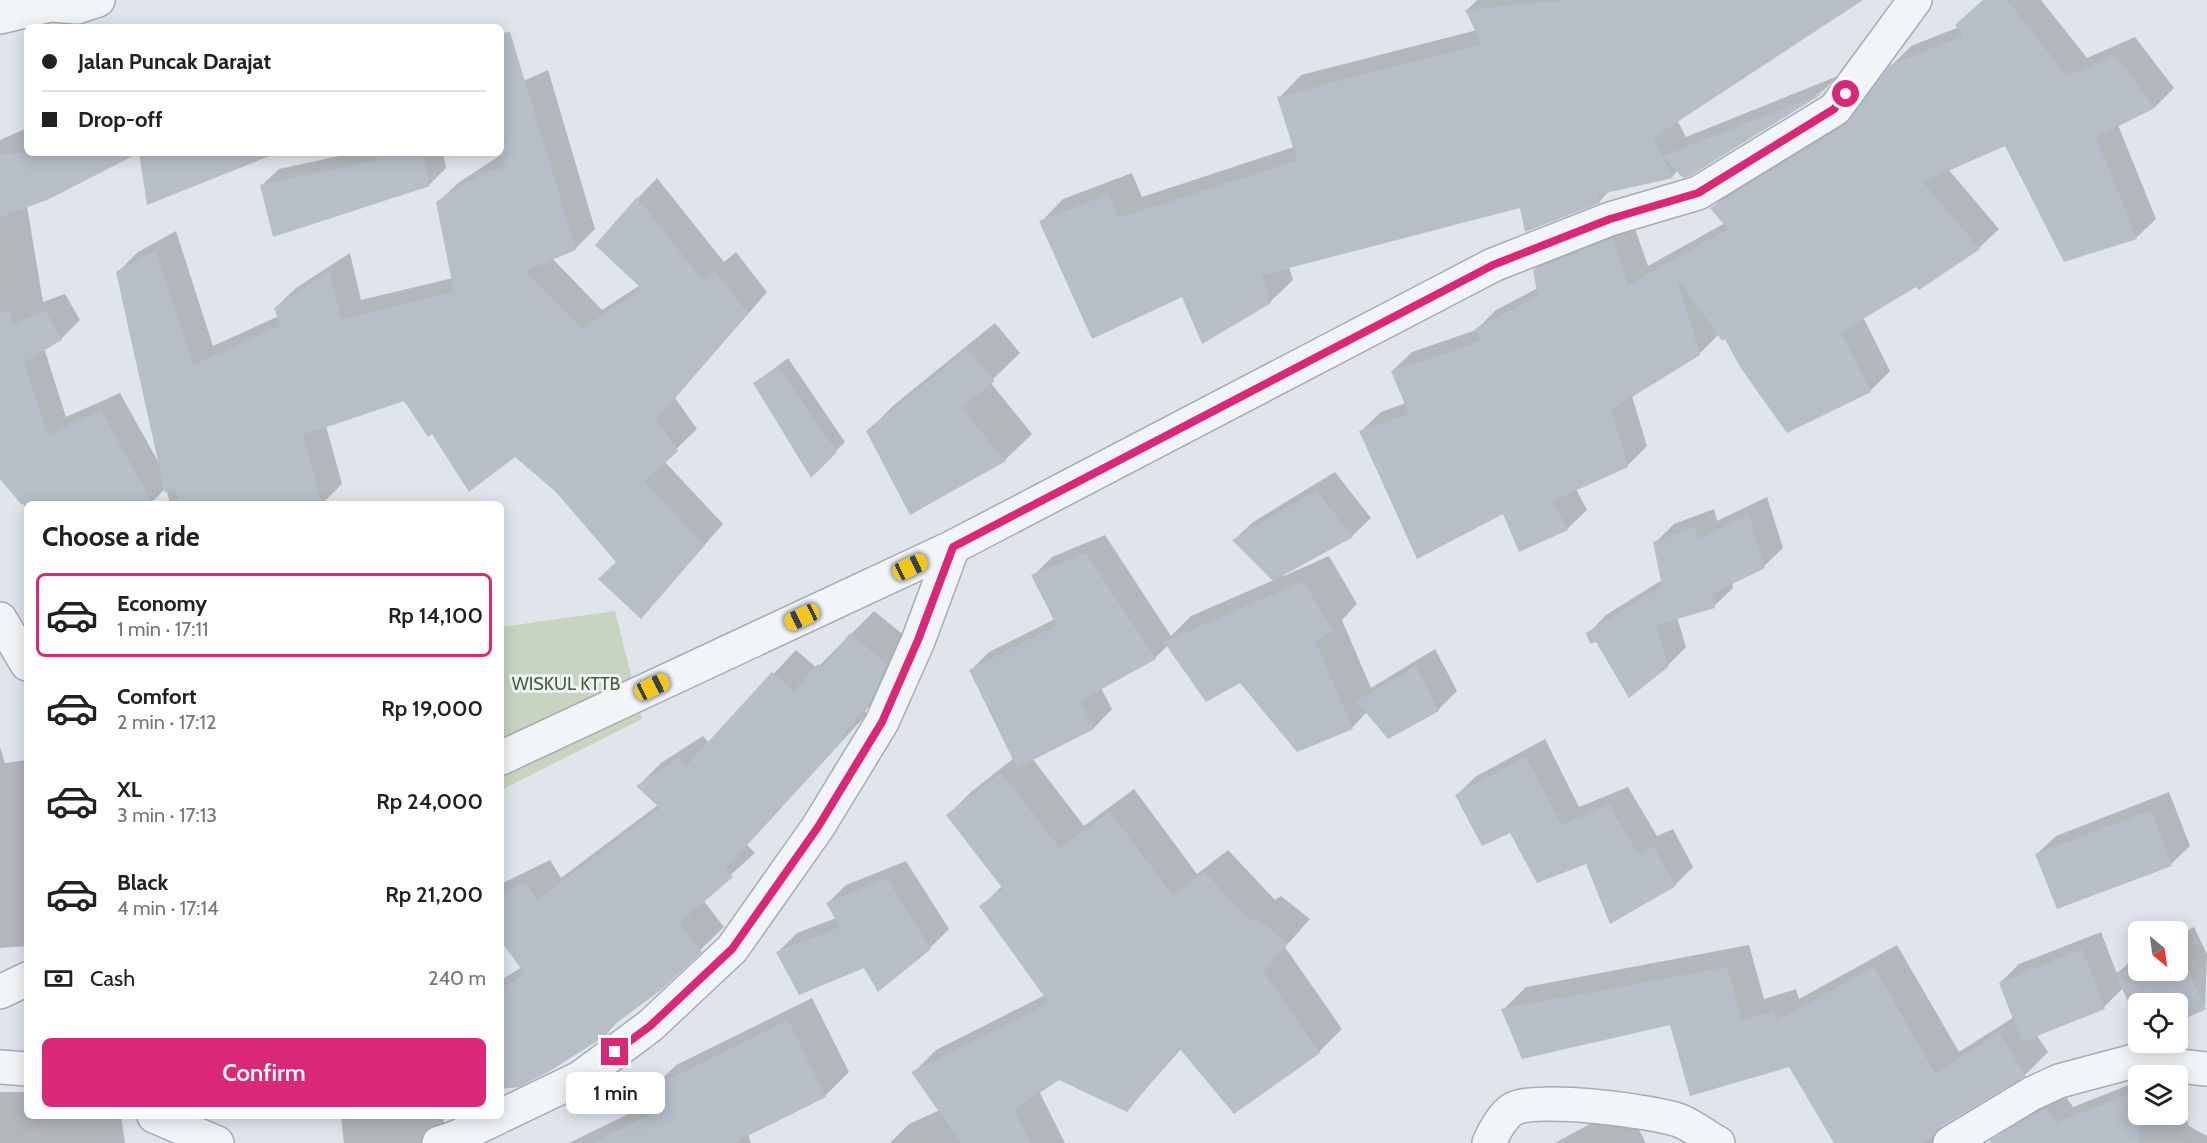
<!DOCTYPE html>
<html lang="en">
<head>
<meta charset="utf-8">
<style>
	body { margin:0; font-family:Cabin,sans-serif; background:#f6f6f6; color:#202124; height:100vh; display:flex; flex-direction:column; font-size:22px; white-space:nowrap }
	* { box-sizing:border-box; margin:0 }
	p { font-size:20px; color:#757577 }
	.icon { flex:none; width:33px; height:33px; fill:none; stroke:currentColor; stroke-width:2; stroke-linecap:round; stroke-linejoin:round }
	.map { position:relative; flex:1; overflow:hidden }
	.details { position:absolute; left:24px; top:501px; width:480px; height:618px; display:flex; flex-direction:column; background:#fff; border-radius:9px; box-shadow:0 3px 15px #0003 }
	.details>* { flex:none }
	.banner { position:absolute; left:24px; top:24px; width:480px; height:132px; border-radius:9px; box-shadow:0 3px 15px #0003; display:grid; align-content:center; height:132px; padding:0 18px; background:#fff }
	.needle { width:39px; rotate:151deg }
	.tools { position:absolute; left:2128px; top:921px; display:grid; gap:12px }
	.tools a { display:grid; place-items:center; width:60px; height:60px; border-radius:9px; background:#fff; box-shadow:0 3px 15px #0003; font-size:30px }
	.end { position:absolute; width:27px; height:27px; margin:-14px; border:8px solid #db2777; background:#fff; box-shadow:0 0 0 3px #fff }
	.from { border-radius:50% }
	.bubble { position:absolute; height:42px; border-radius:9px; background:#fff; box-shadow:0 3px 15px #0003; font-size:20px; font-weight:600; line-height:42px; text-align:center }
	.car { position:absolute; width:18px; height:36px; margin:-18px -9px; border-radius:8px; box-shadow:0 0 4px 2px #0007; background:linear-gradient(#f5c518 24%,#345 0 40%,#f5c518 0 76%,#345 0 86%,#f5c518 0) }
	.banner b { display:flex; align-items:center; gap:21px; height:57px; font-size:22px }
	.banner b+b { border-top:2px solid #e0e0e0 }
	.banner i { width:15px; height:15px; background:#202124 }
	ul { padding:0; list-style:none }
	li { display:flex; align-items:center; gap:18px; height:84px; margin:0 12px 9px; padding:0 6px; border:3px solid transparent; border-radius:9px }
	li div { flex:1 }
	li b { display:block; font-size:22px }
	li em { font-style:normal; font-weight:600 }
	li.current { border-color:#db2777 }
	li>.icon { width:54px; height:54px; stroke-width:1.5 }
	h2 { padding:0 18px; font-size:27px; line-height:72px }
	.pay { display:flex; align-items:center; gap:15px; height:66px; padding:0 18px; font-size:22px }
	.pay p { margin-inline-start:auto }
	.action { display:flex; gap:12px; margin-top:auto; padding:12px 18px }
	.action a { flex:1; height:69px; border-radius:9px; background:#db2777; color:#fff; font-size:24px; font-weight:600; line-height:69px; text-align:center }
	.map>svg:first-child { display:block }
	.green { fill:#c7d4bf }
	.shadow { fill:#0003 }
	.building { fill:#b6bec8 }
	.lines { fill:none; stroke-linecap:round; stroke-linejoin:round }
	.minor-casing { stroke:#a4acb5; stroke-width:36 }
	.tertiary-casing { stroke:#a4acb5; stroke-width:36 }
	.minor { stroke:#f2f5f8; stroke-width:33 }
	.tertiary { stroke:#f2f5f8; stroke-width:33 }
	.route { stroke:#db2777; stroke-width:8 }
	.labels { text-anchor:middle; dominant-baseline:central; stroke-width:6; stroke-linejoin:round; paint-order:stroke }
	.park-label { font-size:18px; fill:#406032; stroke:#eff3f7 }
</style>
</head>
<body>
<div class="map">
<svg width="2207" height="1143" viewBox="0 0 2207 1143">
	<rect width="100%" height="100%" fill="#dfe5ea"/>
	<path class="green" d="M615 611 642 719 501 790V627Z"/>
	<g class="shadow">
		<path d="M1477 0H1860L1677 120 1686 137 1838 76 1824 90 1690 174 1678 170 1673 176 1610 190 1599 202 1521 206 1289 267 1293 280 1270 302 1183 296 1041 222 1063 199 1132 173 1142 197 1294 147 1279 98 1301 75 1477 30 1467 10Z"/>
		<path d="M1983 0H2041L2087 58 2135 37 2174 88 2155 107 2118 125 2156 219 2136 238 2005 144 1948 169 1999 229 1979 248 1920 288 1917 285 1863 317 1890 371 1870 391 1719 334 1699 354 1632 396 1647 446 1627 466 1576 489 1587 510 1567 529 1503 512 1361 431 1381 412 1406 403 1392 371 1412 352 1476 330 1496 310 1538 288 1534 270 1554 251 1632 220 1648 266 1725 223 1712 208 1731 189 1857 111 1891 66 1911 46 1959 27 1957 25Z"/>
		<path d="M548 70 595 229 575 249 552 258 602 310 640 285 638 198 657 178 724 262 736 252 767 292 675 398 697 429 664 461 723 524 641 617 618 561 557 491 515 455 432 432 404 400 326 426 342 484 322 504H170L166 488 152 502 146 504H27V509L0 477V140L27 128V153H128L27 206 43 302 65 294 80 320 61 339 44 348 66 417 120 393 160 465 118 272 138 252 176 231 213 346 279 316 275 308 296 288 350 253 361 300 453 278 437 203 458 183 502 154 501 91Z"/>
		<path d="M353 153H443L446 168 430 184 262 185 279 169Z"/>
		<path d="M995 323 1020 353 990 382 1032 434 1005 460 911 513 868 431 894 405Z"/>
		<path d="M788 358 845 442 812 475 755 383Z"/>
		<path d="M1335 472 1371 518 1352 536 1283 574 1284 576 1329 556 1357 604 1342 620 1371 688 1435 649 1457 691 1438 710 1367 712 1352 728 1241 681 1168 645 1155 658 1101 688 1112 709 1094 728 1032 758 1084 826 1134 789 1197 874 1228 850 1275 900 1281 896 1310 919 1285 947 1342 1029 1319 1052 1277 1082 1181 1049 1127 1110 1059 1078 1039 1091 1065 1143H890L909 1124 940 1110 913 1073 936 1050 1045 995 981 907 1002 886 948 815 971 792 1014 758 970 671 989 652 1055 619 1033 576 1052 557 1105 535 1171 636 1191 616 1274 580 1234 540 1253 522Z"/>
		<path d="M1767 497 1783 548 1764 566 1732 583 1733 588 1714 606 1677 617 1686 647 1667 666 1597 640 1588 634 1606 615 1662 580 1655 543 1674 524 1714 509 1717 521Z"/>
		<path d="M874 611 910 640 893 677 865 711 867 714 747 845 755 853 703 900 724 927 660 989 625 1014 608 1032 501 1087V980L522 967 501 938V884L550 860 561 878 658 805 638 786 661 763 703 736 709 743 796 650 817 668Z"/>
		<path d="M1545 739 1579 807 1628 787 1657 836 1673 829 1693 867 1675 885 1587 862 1510 831 1457 795 1475 777Z"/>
		<path d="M0 747 5 763 27 760V946L0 948Z"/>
		<path d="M2169 792 2190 846 2171 864 2037 854 2056 836Z"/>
		<path d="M906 861 949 929 930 948 865 966 778 952 797 933 836 918 827 904 846 885Z"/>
		<path d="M2194 927 2207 954 2205 1008 2178 1021V1004H2139V1022L2123 988 2104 1007 2036 1034 2048 1052 2025 1075 1940 1127 1946 1143H1836L1789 1066 1671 1023 1503 1010 1526 987 1749 945 1764 999 1796 989 1799 999 1897 945 1959 1052 2014 1017 2000 983 2019 964 2101 932 2117 974 2139 953V970H2178V935Z"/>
		<path d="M812 998 849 1072 825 1096 748 1134 751 1143H569L659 1099 653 1088 676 1065Z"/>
		<path d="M2139 1081V1114H2178V1094L2189 1126 2207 1136V1143H1993L2009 1124 2063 1092 2073 1107Z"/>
		<path d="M0 1092H27V1116H121L125 1143H0Z"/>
		<path d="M1619 1108 1628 1109 1646 1143H1555Z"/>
		<path d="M341 1116H443L446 1143H344Z"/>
	</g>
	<g class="building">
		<path d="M1566 0H1863L1653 138 1673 178 1597 195 1600 203 1525 232 1520 208 1262 275 1271 303 1202 344 1182 297 1092 339 1039 221 1109 194 1119 218 1297 160 1277 97 1482 44 1465 10Z"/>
		<path d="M1983 0H2007L2067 76 2116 55 2155 108 2096 137 2137 239 2064 262 2005 146 1923 182 1980 249 1919 290 1916 287 1841 332 1871 392 1787 433 1740 367 1725 339 1722 341 1676 276 1700 355 1611 410 1628 467 1553 501 1568 530 1519 552 1503 514 1417 559 1359 431 1409 414 1391 371 1481 341 1475 329 1538 296 1533 270 1612 238 1628 285 1728 229 1710 208 1845 125 1890 65 1963 36 1955 25Z"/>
		<path d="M510 32 576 250 525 271 582 329 642 289 595 245 637 197 703 281 715 271 748 313 656 419 678 451 644 482 705 545 641 619 598 579 616 562 556 492 515 457 469 492 432 434 428 437 404 401 303 435 322 504H180L175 488 165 493 116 272 156 250 193 365 281 325 274 308 329 271 341 319 454 292 436 202 480 174 505 166 501 156V33Z"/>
		<path d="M1825 92 1690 176 1683 178 1663 156Z"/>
		<path d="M0 153H271L272 155 147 205 139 153 47 200 0 217Z"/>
		<path d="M374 153H423L430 186 273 237 260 185 376 160Z"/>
		<path d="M9 311 13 324 46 311 62 340 24 362 47 435 101 410 153 504H21L0 479V313Z"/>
		<path d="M967 349 995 381 961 407 1006 461 910 515 866 431Z"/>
		<path d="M778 366 837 452 811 478 753 383Z"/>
		<path d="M1316 490 1353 537 1273 581 1232 540Z"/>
		<path d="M1749 515 1765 568 1712 594 1715 608 1656 625 1668 667 1629 698 1596 642 1590 644 1586 633 1662 586 1653 542 1695 527 1698 539Z"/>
		<path d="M1086 553 1156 659 1080 701 1094 729 1017 768 969 670 1057 626 1031 575Z"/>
		<path d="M1303 581 1333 631 1315 641 1353 729 1297 752 1240 683 1206 702 1164 642Z"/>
		<path d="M850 633 887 664 870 702 843 735 845 738 725 869 733 877 679 923 702 952 661 990 607 1030 609 1033 602 1038 550 1071 519 1087 501 1089V988L525 974 501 941V894L526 882 537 900 660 808 636 786 679 758 686 766 772 672 794 691 818 664 822 667Z"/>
		<path d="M1416 666 1439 711 1388 739 1356 701Z"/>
		<path d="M1526 756 1561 825 1609 804 1638 854 1654 847 1676 886 1610 924 1586 864 1537 883 1510 833 1482 846 1455 795Z"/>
		<path d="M1001 772 1060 848 1110 811 1173 896 1205 872 1251 922 1257 918 1288 943 1263 971 1320 1053 1234 1114 1179 1048 1127 1112 1059 1080 1014 1110 1031 1143H961L911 1072 1049 1003 979 906 1003 889 946 815Z"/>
		<path d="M2151 810 2172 866 2057 909 2035 854Z"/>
		<path d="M887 878 931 949 878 992 864 968 799 995 776 952 840 927 826 903Z"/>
		<path d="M2082 949 2105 1009 2022 1042 1999 983Z"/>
		<path d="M2178 950 2206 1009 2178 1022V1004H2139V1026L2115 973 2139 962V970H2178Z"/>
		<path d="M1727 967 1742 1021 1774 1011 1776 1021 1874 967 1935 1073 1999 1033 2026 1076 1940 1127 1933 1136 1921 1143H1834L1789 1067 1690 1096 1670 1025 1522 1059 1501 1009Z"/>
		<path d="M788 1020 826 1097 733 1143H591L662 1109 651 1088Z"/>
		<path d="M2139 1090V1143H1991L1990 1140 2046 1108 2056 1123Z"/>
	</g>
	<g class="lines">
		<defs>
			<g id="minor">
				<path d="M0 17 51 5 77 7 98 0"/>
				<path d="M0 619 27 664"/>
				<path d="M0 1067 27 1069"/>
				<path d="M154 1116 217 1143"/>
				<path d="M439 1143 455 1138 580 1078 650 1026 732 949 818 827 882 722 918 641 953 547"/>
				<path d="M1489 1143C1493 1133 1503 1115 1513 1109 1536 1096 1652 1111 1678 1120 1692 1125 1705 1136 1718 1143"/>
				<path d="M1950 1143 2031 1094 2059 1081 2134 1061 2207 1069"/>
			</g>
			<g id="tertiary">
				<path d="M501 758 953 547 1493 265 1610 219 1698 193 1835 109 1915 0"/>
				<path d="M0 992 27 979"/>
			</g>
		</defs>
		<use href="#minor" class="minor-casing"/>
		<use href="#tertiary" class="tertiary-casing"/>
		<use href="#minor" class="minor"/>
		<use href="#tertiary" class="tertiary"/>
	</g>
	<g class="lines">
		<path class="route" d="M615 1052 650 1026 732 949 818 827 882 722 918 640 953 547 1493 265 1610 219 1698 193 1834 109 1846 94"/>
	</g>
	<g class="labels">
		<g class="park-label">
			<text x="566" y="684">WISKUL KTTB</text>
		</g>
	</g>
</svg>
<div class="tools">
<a><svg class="needle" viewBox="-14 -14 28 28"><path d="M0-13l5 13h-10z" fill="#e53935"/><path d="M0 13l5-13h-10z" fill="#757577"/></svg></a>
<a><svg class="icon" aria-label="locate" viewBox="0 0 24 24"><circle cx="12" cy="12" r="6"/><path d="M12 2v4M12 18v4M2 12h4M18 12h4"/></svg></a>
<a><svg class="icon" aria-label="layers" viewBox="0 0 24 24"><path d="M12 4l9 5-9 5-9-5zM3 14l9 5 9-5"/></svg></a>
</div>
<i class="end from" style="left:1846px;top:94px"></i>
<i class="end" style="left:615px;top:1052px"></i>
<div class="bubble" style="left:566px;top:1072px;width:99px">1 min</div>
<i class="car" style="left:910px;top:567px;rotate:65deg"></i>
<i class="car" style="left:802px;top:617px;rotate:245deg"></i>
<i class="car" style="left:652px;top:687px;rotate:65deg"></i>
<div class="banner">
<b><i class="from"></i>Jalan Puncak Darajat</b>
<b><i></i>Drop-off</b>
</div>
<section class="details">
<h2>Choose a ride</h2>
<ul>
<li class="current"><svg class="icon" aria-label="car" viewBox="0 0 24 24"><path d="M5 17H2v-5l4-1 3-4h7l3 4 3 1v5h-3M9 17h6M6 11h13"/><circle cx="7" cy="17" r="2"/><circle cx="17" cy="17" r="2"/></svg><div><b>Economy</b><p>1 min · 17:11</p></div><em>Rp 14,100</em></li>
<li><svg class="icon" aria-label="car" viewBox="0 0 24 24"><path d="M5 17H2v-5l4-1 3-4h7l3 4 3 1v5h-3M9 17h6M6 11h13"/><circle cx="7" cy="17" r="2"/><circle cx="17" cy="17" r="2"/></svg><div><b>Comfort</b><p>2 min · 17:12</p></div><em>Rp 19,000</em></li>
<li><svg class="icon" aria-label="car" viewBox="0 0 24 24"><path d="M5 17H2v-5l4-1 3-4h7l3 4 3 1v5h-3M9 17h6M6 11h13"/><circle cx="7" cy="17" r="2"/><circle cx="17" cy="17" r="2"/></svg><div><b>XL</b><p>3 min · 17:13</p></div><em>Rp 24,000</em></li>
<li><svg class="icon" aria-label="car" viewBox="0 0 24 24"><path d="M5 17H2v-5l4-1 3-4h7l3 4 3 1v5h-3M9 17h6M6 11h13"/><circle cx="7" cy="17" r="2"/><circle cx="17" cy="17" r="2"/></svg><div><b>Black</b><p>4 min · 17:14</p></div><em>Rp 21,200</em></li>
</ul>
<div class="pay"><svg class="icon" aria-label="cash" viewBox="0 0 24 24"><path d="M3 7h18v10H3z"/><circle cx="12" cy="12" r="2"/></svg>Cash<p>240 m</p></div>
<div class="action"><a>Confirm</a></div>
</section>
</div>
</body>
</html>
